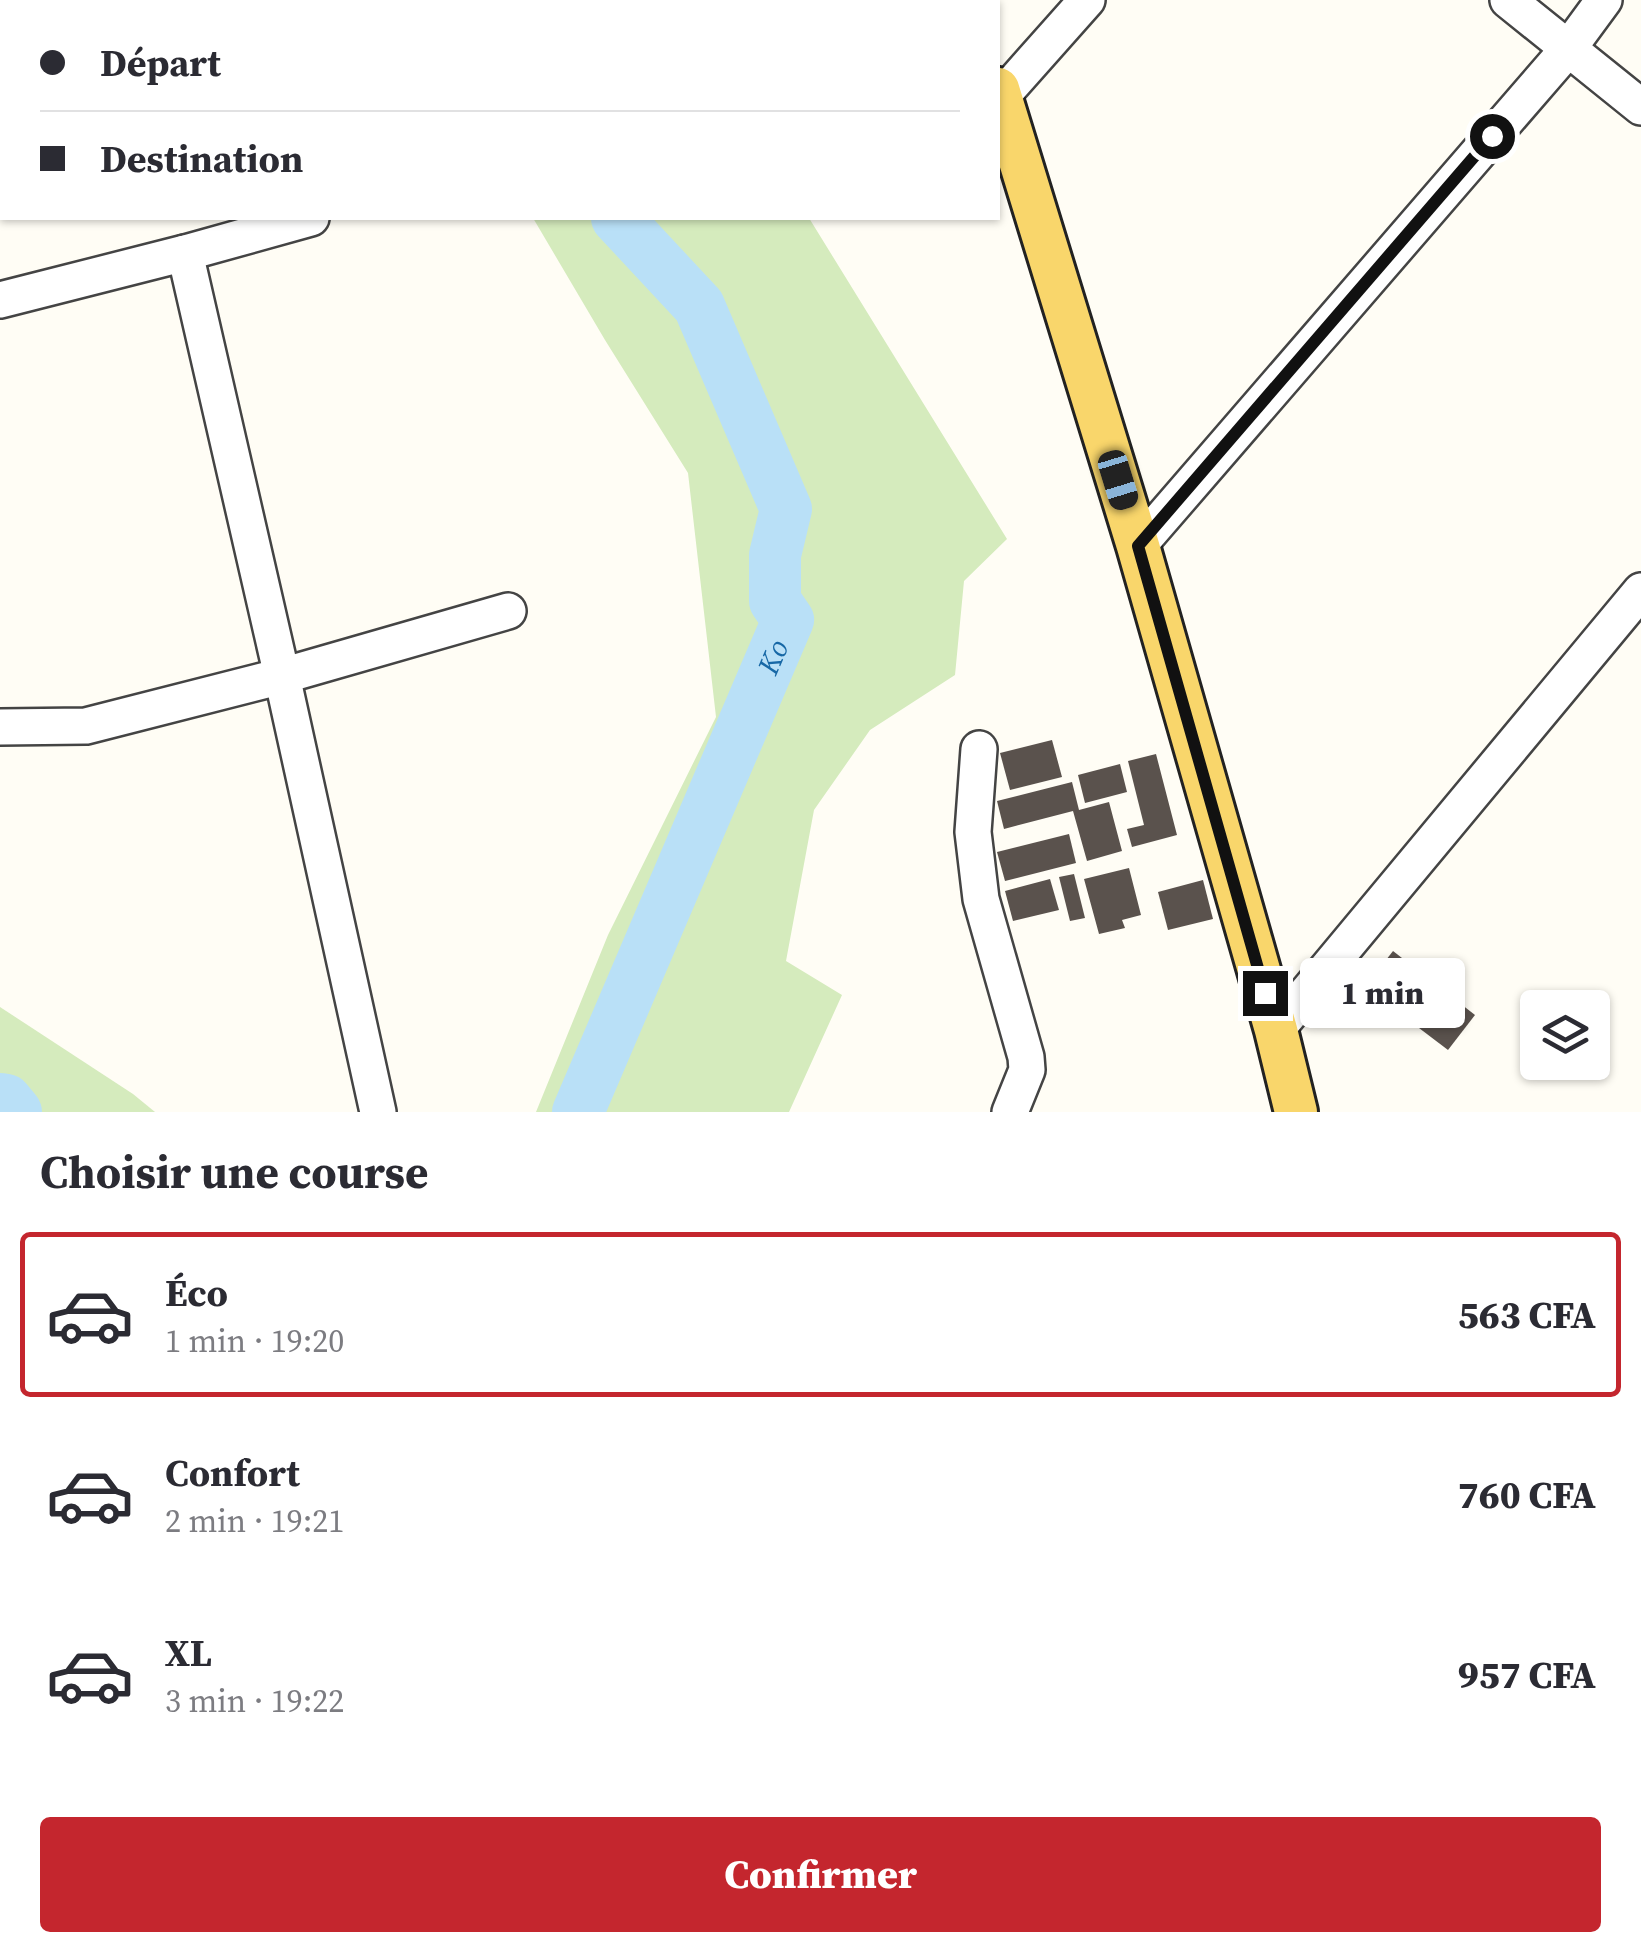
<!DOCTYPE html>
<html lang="fr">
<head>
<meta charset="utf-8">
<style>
	body { margin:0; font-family:"Source Serif 4",serif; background:#f2f2f3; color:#2b2b33; height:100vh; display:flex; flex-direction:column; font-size:38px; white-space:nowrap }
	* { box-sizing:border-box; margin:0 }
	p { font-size:32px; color:#7c7c81 }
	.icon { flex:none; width:55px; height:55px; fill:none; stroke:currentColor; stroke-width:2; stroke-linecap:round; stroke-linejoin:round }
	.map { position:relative; height:1112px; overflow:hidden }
	.sheet { display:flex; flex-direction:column; background:#fff; flex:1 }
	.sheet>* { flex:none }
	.guide { position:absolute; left:0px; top:0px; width:1000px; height:220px; box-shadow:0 2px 8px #0004; display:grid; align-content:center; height:220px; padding:0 40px; background:#fff }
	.controls { position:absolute; left:1520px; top:990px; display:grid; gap:20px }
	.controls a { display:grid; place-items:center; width:90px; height:90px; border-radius:10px; background:#fff; box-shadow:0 2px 8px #0004; font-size:50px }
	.end { position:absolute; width:45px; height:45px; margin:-22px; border:12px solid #111; background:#fff; box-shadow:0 0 0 5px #fff }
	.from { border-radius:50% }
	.bubble { position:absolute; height:70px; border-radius:10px; background:#fff; box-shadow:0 2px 8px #0004; font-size:32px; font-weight:800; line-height:70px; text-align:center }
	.car { position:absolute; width:30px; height:60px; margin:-30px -15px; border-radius:12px; box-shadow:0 0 8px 2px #0007; background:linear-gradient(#222 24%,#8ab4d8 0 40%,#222 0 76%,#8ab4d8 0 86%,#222 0) }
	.guide b { display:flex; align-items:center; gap:35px; height:95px; font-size:38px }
	.guide b+b { border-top:2px solid #e1e1e2 }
	.guide i { width:25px; height:25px; background:#2b2b33 }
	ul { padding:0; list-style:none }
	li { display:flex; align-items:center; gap:30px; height:165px; margin:0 20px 15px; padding:0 20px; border:5px solid transparent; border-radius:10px }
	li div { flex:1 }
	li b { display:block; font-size:38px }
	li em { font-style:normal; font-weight:800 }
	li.selected { border-color:#c4262e }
	li>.icon { width:90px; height:90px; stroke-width:1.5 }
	h2 { padding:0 40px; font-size:45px; line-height:120px }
	.cta { display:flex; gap:20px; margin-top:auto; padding:20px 40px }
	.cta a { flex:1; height:115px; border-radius:10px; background:#c4262e; color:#fff; font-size:40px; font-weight:800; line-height:115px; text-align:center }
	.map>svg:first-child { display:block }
	.green { fill:#d5ebbd }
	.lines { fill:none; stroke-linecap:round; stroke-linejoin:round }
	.stream { stroke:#3f96cf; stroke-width:9 }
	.river { stroke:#b9e0f7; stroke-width:52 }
	.building { fill:#5a524d }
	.minor-casing { stroke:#444; stroke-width:40 }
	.major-casing { stroke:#222; stroke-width:48 }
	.minor { stroke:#fff; stroke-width:35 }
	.major { stroke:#f9d66b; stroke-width:42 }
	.route { stroke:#111; stroke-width:12 }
	.labels { text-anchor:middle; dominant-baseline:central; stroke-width:10; stroke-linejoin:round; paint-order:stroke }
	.water-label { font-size:30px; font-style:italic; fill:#1768a6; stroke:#fff }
</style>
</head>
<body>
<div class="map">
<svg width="1641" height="1112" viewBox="0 0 1641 1112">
	<rect width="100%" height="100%" fill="#fffdf5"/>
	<g class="green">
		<path d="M533 218H809L1007 539 964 581 955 675 870 730 814 810 786 961 842 995 789 1112H536L608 935 716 717 688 473 605 340Z"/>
		<path d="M0 1007 133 1094 155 1112H0Z"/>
	</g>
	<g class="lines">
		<path class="stream" d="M633 2 635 0"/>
		<g class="river">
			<path d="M486 0 487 2"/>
			<path d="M0 1099 6 1100 16 1112"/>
			<path id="s1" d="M578 1112 788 620 775 601V555L786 509 699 306 617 218"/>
		</g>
	</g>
	<g class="building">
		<path d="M1052 740 1062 777 1010 790 1000 753Z"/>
		<path d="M1156 754 1177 835 1132 847 1127 829 1144 825 1128 761Z"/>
		<path d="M1120 764 1127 792 1085 803 1078 775Z"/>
		<path d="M1072 782 1079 810 1109 802 1122 851 1087 861 1073 811 1004 829 997 801Z"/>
		<path d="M1069 834 1076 863 1005 881 997 852Z"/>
		<path d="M1129 868 1141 915 1122 920 1125 928 1099 934 1084 879Z"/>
		<path d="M1074 874 1085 918 1070 921 1059 877Z"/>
		<path d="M1050 879 1059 910 1013 921 1005 891Z"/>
		<path d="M1203 880 1213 919 1168 930 1158 892Z"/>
		<path d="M1393 951 1475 1015 1448 1050 1365 987Z"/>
	</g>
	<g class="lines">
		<defs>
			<g id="minor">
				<path d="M1508 0 1641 107"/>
				<path d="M1000 98 1087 0"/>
				<path d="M185 253 282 676 378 1112"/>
				<path d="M0 300 185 253 311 218"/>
				<path d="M1138 546 1568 49 1604 0"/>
				<path d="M0 727 86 726 282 676 508 611"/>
				<path d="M979 749 973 832 981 899 1026 1057 1027 1070 1010 1112"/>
				<path d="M1276 1030 1641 591"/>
			</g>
			<g id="major">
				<path d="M970 0 971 2"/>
				<path d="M998 89 1138 546 1276 1030 1296 1112"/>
			</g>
		</defs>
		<use href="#minor" class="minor-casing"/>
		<use href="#major" class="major-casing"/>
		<use href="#minor" class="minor"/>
		<use href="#major" class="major"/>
	</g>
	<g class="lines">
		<path class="route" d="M1265 993 1138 546 1492 136"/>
	</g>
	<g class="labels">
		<g class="water-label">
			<text stroke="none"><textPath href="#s1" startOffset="495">Ko</textPath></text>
		</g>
	</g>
</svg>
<div class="controls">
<a><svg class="icon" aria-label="layers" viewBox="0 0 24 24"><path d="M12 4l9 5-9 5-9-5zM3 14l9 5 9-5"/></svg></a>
</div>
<i class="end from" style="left:1492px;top:136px"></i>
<i class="end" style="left:1265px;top:993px"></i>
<div class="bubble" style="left:1300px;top:958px;width:165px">1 min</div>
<i class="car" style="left:1118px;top:480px;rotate:163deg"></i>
<div class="guide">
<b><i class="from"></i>Départ</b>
<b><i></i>Destination</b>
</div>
</div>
<section class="sheet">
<h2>Choisir une course</h2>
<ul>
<li class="selected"><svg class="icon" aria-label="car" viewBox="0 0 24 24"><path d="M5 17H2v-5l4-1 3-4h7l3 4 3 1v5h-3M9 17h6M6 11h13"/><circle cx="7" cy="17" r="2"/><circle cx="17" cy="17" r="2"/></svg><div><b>Éco</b><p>1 min · 19:20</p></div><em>563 CFA</em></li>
<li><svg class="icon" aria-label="car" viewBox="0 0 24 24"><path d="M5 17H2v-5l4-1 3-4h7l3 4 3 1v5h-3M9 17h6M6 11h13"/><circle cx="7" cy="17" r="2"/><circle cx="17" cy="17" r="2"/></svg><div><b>Confort</b><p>2 min · 19:21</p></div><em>760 CFA</em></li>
<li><svg class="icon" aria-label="car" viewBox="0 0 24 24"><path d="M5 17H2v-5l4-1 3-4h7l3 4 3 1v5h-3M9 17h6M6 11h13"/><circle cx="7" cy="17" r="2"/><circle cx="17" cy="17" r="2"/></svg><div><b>XL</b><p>3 min · 19:22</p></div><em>957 CFA</em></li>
</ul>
<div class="cta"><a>Confirmer</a></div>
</section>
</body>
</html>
